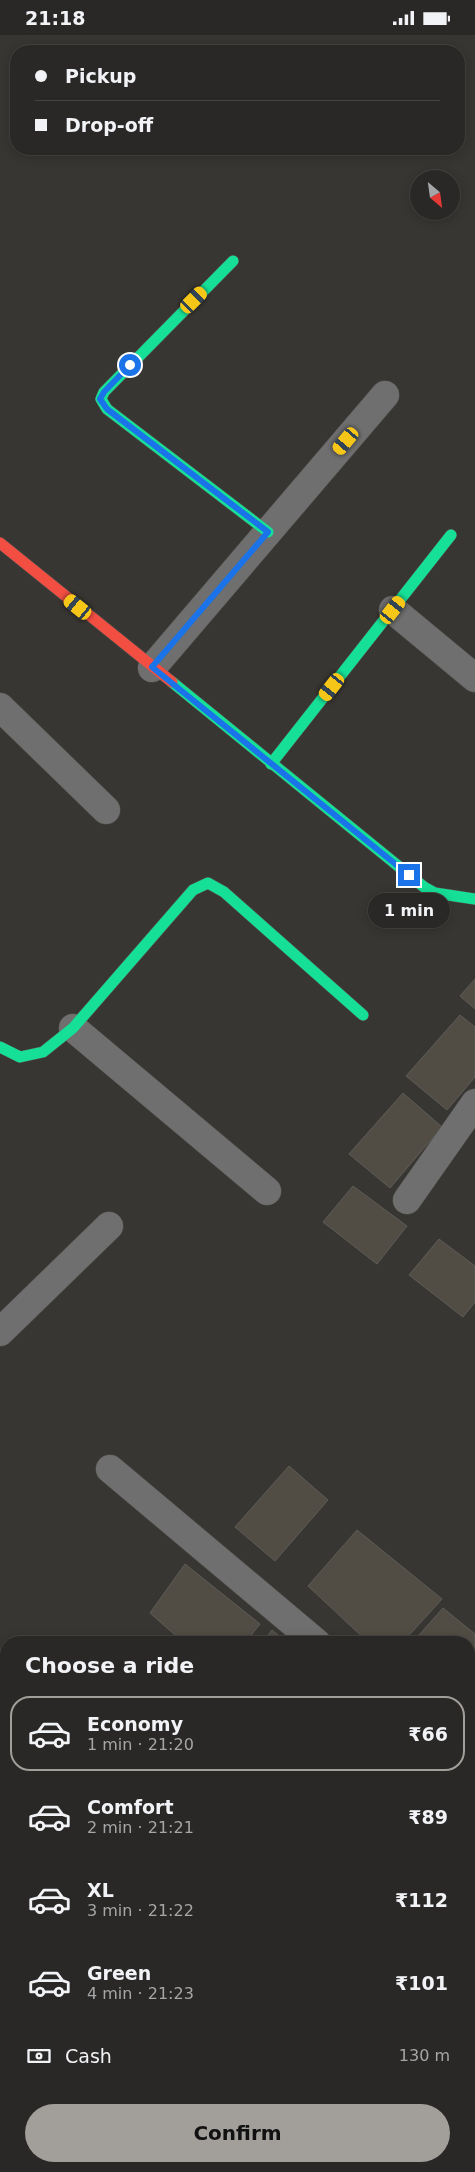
<!DOCTYPE html>
<html lang="en">
<head>
<meta charset="utf-8">
<style>
	body { margin:0; font-family:"DejaVu Sans",sans-serif; background:#363432; color:#f1f3f6; height:100vh; display:flex; flex-direction:column; font-size:19px; white-space:nowrap }
	* { box-sizing:border-box; margin:0 }
	p { font-size:16px; color:#a5a6a7 }
	.icon { flex:none; width:28px; height:28px; fill:none; stroke:currentColor; stroke-width:2; stroke-linecap:round; stroke-linejoin:round }
	.map { position:relative; flex:1; overflow:hidden }
	.drawer { position:absolute; left:0px; top:1601px; width:475px; height:536px; display:flex; flex-direction:column; background:#2a2826; border-radius:20px 20px 0 0; box-shadow:0 2px 12px #0003,0 0 0 1px #464443 }
	.drawer>* { flex:none }
	.guide { position:absolute; left:10px; top:10px; width:455px; height:110px; border-radius:20px; box-shadow:0 2px 12px #0003,0 0 0 1px #464443; display:grid; align-content:center; height:110px; padding:0 25px; background:#2a2826 }
	.needle { width:32px; rotate:151deg }
	.tools { position:absolute; left:410px; top:135px; display:grid; gap:10px }
	.tools a { display:grid; place-items:center; width:50px; height:50px; border-radius:50%; background:#2a2826; box-shadow:0 2px 12px #0003,0 0 0 1px #464443; font-size:25px }
	.end { position:absolute; width:22px; height:22px; margin:-11px; border:6px solid #1a73e8; background:#fff; box-shadow:0 0 0 2px #fff }
	.from { border-radius:50% }
	.bubble { position:absolute; height:35px; border-radius:18px; background:#2a2826; box-shadow:0 2px 12px #0003,0 0 0 1px #464443; font-size:16px; font-weight:800; line-height:35px; text-align:center }
	.car { position:absolute; width:15px; height:30px; margin:-15px -8px; border-radius:6px; box-shadow:0 0 4px 1px #0007; background:linear-gradient(#f5c518 24%,#345 0 40%,#f5c518 0 76%,#345 0 86%,#f5c518 0) }
	.guide b { display:flex; align-items:center; gap:18px; height:48px; font-size:19px }
	.guide b+b { border-top:1px solid #464443 }
	.guide i { width:12px; height:12px; background:#f1f3f6 }
	ul { padding:0; list-style:none }
	li { display:flex; align-items:center; gap:15px; height:75px; margin:0 10px 8px; padding:0 15px; border:2px solid transparent; border-radius:20px }
	li div { flex:1 }
	li b { display:block; font-size:19px }
	li em { font-style:normal; font-weight:800 }
	li.on { border-color:#a29f9b }
	li>.icon { width:45px; height:45px; stroke-width:1.5 }
	h2 { padding:0 25px; font-size:22px; line-height:60px }
	.pay { display:flex; align-items:center; gap:12px; height:55px; padding:0 25px; font-size:19px }
	.pay p { margin-inline-start:auto }
	.cta { display:flex; gap:10px; margin-top:auto; padding:10px 25px }
	.cta a { flex:1; height:58px; border-radius:30px; background:#a29f9b; color:#111; font-size:20px; font-weight:800; line-height:58px; text-align:center }
	.status { display:flex; justify-content:space-between; align-items:center; height:35px; padding:0 25px; background:#2a2826; direction:ltr }
	.status svg { height:14px; fill:currentColor }
	.map>svg:first-child { display:block }
	.building { fill:#524d44; stroke:#5e5c58 }
	.lines { fill:none; stroke-linecap:round; stroke-linejoin:round }
	.street-casing { stroke:#555350; stroke-width:29 }
	.fast-casing { stroke:#555350; stroke-width:12 }
	.jam-casing { stroke:#555350; stroke-width:12 }
	.street { stroke:#6e6f6e; stroke-width:28 }
	.fast { stroke:#16e098; stroke-width:11 }
	.jam { stroke:#f24e42; stroke-width:11 }
	.route { stroke:#1a73e8; stroke-width:6 }
</style>
</head>
<body>
<div class="status"><b>21:18</b><svg viewBox="0 0 49 12"><path d="M0 12V9h3v3zM5 12V6h3v6zM10 12V3h3v9zM15 12V0h3v12zM26 1h20v11H26zM47 4h2v5h-2z"/></svg></div>
<div class="map">
<svg width="475" height="2137" viewBox="0 0 475 2137">
	<rect width="100%" height="100%" fill="#383632"/>
	<g class="building">
		<path d="M475 944V974L460 961Z"/>
		<path d="M460 980 475 992V1042L447 1075 406 1041Z"/>
		<path d="M403 1058 442 1092 390 1153 349 1119Z"/>
		<path d="M353 1151 407 1191 377 1229 323 1187Z"/>
		<path d="M439 1204 475 1231V1267L463 1282 409 1240Z"/>
		<path d="M289 1431 328 1465 275 1526 235 1492Z"/>
		<path d="M357 1495 442 1564 402 1608H369L308 1551Z"/>
		<path d="M185 1529 260 1589 245 1608H184L150 1578Z"/>
		<path d="M443 1573 475 1599V1699L473 1701 469 1698V1608H412Z"/>
		<path d="M272 1595 288 1608H262Z"/>
		<path d="M469 1754 475 1759V1840L469 1834Z"/>
		<path d="M6 1827V1899L0 1893V1834Z"/>
		<path d="M475 1898V1987L469 1981V1905Z"/>
		<path d="M6 2033V2131H34L29 2137H5L0 2133V2039Z"/>
		<path d="M469 2041 475 2046V2071L469 2078Z"/>
		<path d="M475 2105V2137H457L451 2131H469V2111Z"/>
		<path d="M53 2131H111L118 2137H48Z"/>
		<path d="M277 2131H371L365 2137H283Z"/>
	</g>
	<g class="lines">
		<defs>
			<g id="street">
				<path d="M393 575 475 643"/>
				<path d="M152 633 385 360"/>
				<path d="M0 672 106 775"/>
				<path d="M73 993 267 1156"/>
				<path d="M407 1165 475 1068"/>
				<path d="M0 1297 109 1191"/>
				<path d="M110 1434 317 1608"/>
				<path d="M469 1735 475 1740"/>
				<path d="M0 1975 6 1980"/>
				<path d="M469 2032 475 2037"/>
				<path d="M178 2131 184 2137"/>
			</g>
			<g id="fast">
				<path d="M233 226 104 357 101 364 107 374 268 497"/>
				<path d="M172 647 424 852 435 858 475 864"/>
				<path d="M271 729 451 500"/>
				<path d="M0 1012 20 1022 43 1017 73 993 193 855 208 848 224 857 363 980"/>
			</g>
			<path id="jam" d="M0 508 172 647"/>
		</defs>
		<use href="#street" class="street-casing"/>
		<use href="#fast" class="fast-casing"/>
		<use href="#jam" class="jam-casing"/>
		<use href="#street" class="street"/>
		<use href="#fast" class="fast"/>
		<use href="#jam" class="jam"/>
	</g>
	<g class="lines">
		<path class="route" d="M130 330 104 357 100 364 107 374 268 497 152 632 409 840"/>
	</g>
</svg>
<div class="tools">
<a><svg class="needle" viewBox="-14 -14 28 28"><path d="M0-13l5 13h-10z" fill="#e53935"/><path d="M0 13l5-13h-10z" fill="#a5a6a7"/></svg></a>
</div>
<i class="end from" style="left:130px;top:330px"></i>
<i class="end" style="left:409px;top:840px"></i>
<div class="bubble" style="left:368px;top:858px;width:82px">1 min</div>
<i class="car" style="left:194px;top:265px;rotate:45deg"></i>
<i class="car" style="left:346px;top:406px;rotate:220deg"></i>
<i class="car" style="left:78px;top:572px;rotate:309deg"></i>
<i class="car" style="left:393px;top:575px;rotate:38deg"></i>
<i class="car" style="left:332px;top:652px;rotate:218deg"></i>
<div class="guide">
<b><i class="from"></i>Pickup</b>
<b><i></i>Drop-off</b>
</div>
<section class="drawer">
<h2>Choose a ride</h2>
<ul>
<li class="on"><svg class="icon" aria-label="car" viewBox="0 0 24 24"><path d="M5 17H2v-5l4-1 3-4h7l3 4 3 1v5h-3M9 17h6M6 11h13"/><circle cx="7" cy="17" r="2"/><circle cx="17" cy="17" r="2"/></svg><div><b>Economy</b><p>1 min · 21:20</p></div><em>₹66</em></li>
<li><svg class="icon" aria-label="car" viewBox="0 0 24 24"><path d="M5 17H2v-5l4-1 3-4h7l3 4 3 1v5h-3M9 17h6M6 11h13"/><circle cx="7" cy="17" r="2"/><circle cx="17" cy="17" r="2"/></svg><div><b>Comfort</b><p>2 min · 21:21</p></div><em>₹89</em></li>
<li><svg class="icon" aria-label="car" viewBox="0 0 24 24"><path d="M5 17H2v-5l4-1 3-4h7l3 4 3 1v5h-3M9 17h6M6 11h13"/><circle cx="7" cy="17" r="2"/><circle cx="17" cy="17" r="2"/></svg><div><b>XL</b><p>3 min · 21:22</p></div><em>₹112</em></li>
<li><svg class="icon" aria-label="car" viewBox="0 0 24 24"><path d="M5 17H2v-5l4-1 3-4h7l3 4 3 1v5h-3M9 17h6M6 11h13"/><circle cx="7" cy="17" r="2"/><circle cx="17" cy="17" r="2"/></svg><div><b>Green</b><p>4 min · 21:23</p></div><em>₹101</em></li>
</ul>
<div class="pay"><svg class="icon" aria-label="cash" viewBox="0 0 24 24"><path d="M3 7h18v10H3z"/><circle cx="12" cy="12" r="2"/></svg>Cash<p>130 m</p></div>
<div class="cta"><a>Confirm</a></div>
</section>
</div>
</body>
</html>
